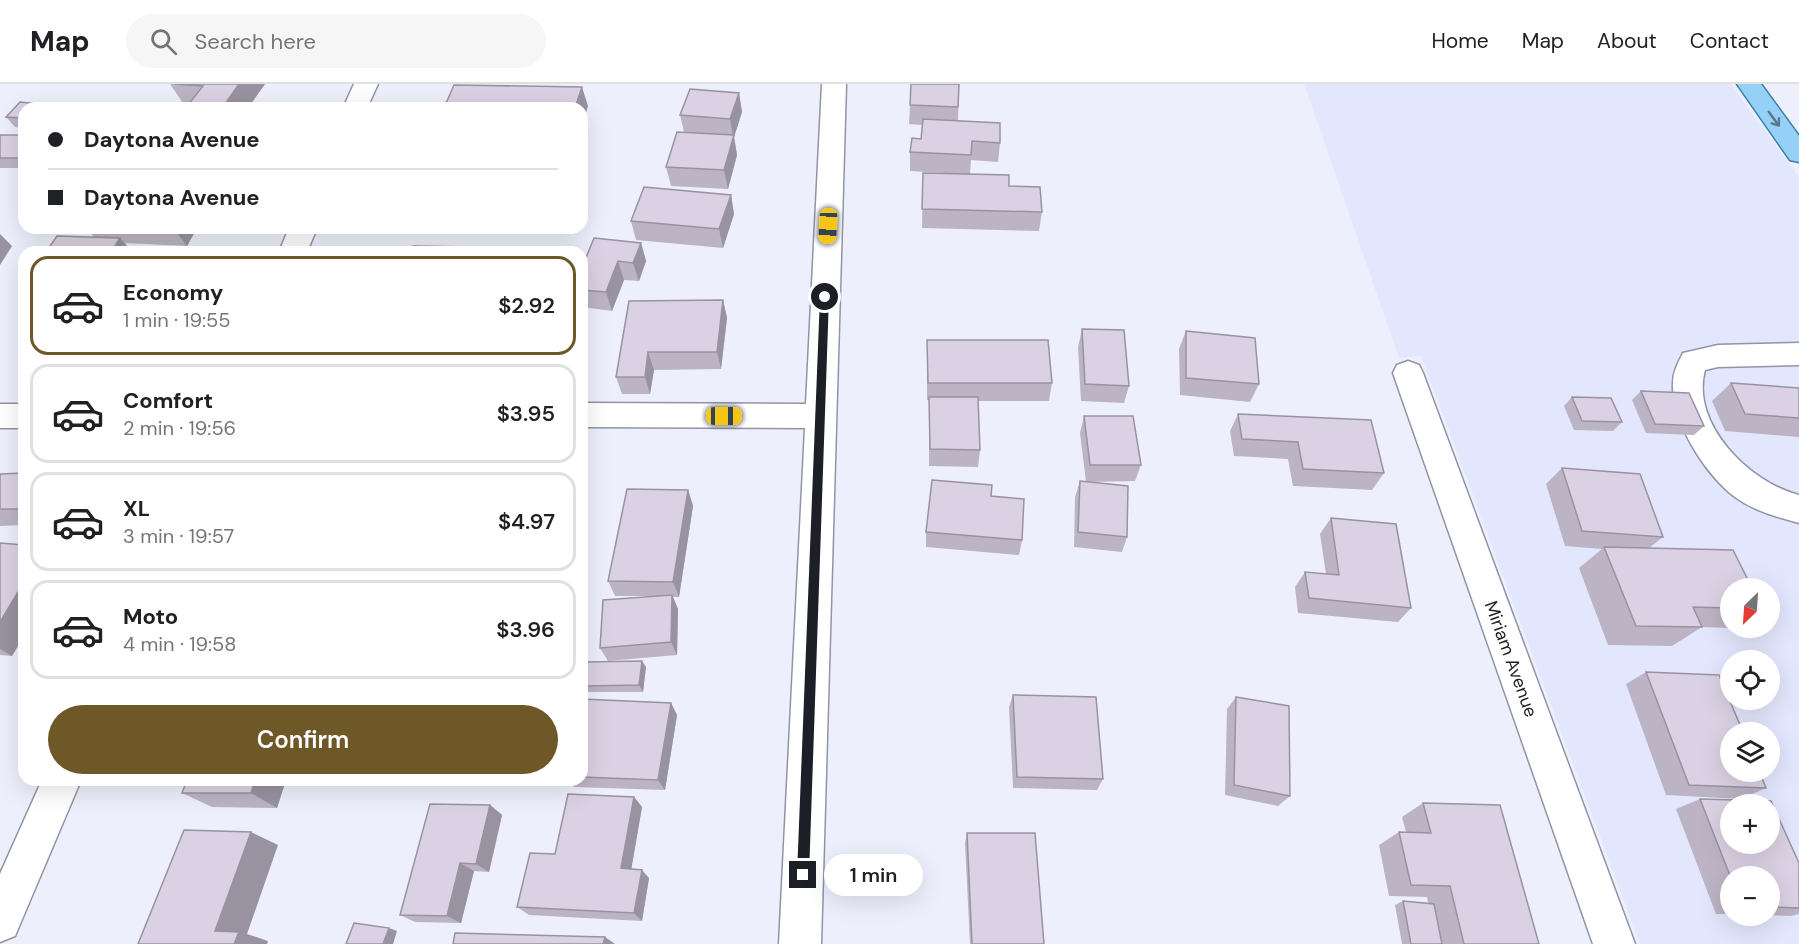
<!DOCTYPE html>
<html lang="en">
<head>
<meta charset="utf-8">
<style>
	body { margin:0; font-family:"DM Sans",sans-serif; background:#f6f6f6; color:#202124; height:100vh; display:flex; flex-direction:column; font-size:22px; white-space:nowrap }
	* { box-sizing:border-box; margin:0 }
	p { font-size:20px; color:#757577 }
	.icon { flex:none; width:33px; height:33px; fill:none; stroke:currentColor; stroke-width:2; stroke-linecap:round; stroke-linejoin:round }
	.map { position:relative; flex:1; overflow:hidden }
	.side { position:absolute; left:18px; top:162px; width:570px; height:540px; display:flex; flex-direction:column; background:#fff; border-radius:18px; box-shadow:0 6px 24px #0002 }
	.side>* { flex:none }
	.banner { position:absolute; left:18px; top:18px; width:570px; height:132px; border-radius:18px; box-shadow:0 6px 24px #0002; display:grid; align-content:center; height:132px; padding:0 30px; background:#fff }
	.needle { width:39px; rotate:205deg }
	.fabs { position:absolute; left:1720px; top:494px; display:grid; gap:12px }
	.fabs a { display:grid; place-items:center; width:60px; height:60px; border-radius:50%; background:#fff; box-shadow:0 6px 24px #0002; font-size:30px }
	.end { position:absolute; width:27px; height:27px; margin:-14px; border:8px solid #1d1f26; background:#fff; box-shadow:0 0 0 3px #fff }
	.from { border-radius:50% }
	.bubble { position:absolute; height:42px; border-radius:21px; background:#fff; box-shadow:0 6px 24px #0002; font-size:20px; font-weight:600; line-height:42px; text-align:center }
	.car { position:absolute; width:18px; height:36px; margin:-18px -9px; border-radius:8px; box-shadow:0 0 4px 2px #0007; background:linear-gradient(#f5c518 24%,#345 0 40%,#f5c518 0 76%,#345 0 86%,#f5c518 0) }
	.banner b { display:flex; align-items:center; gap:21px; height:57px; font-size:22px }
	.banner b+b { border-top:2px solid #e0e0e0 }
	.banner i { width:15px; height:15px; background:#202124 }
	ul { padding:10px 0 0; list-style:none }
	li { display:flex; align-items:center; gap:18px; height:99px; margin:0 12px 9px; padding:0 18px; border:3px solid #e0e0e0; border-radius:18px }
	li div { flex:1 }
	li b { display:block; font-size:22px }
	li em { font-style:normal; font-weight:600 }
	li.current { border-color:#6e5828 }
	li>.icon { width:54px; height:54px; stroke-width:1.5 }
	.cta { display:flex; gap:12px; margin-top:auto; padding:12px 30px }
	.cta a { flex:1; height:69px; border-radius:36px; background:#6e5828; color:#fff; font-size:24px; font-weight:600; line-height:69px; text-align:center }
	header { display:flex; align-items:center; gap:36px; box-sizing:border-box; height:84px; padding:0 30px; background:#fff; border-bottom:2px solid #e0e0e0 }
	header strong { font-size:28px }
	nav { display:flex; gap:33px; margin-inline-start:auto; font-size:21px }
	.search { width:420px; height:54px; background:#f6f6f6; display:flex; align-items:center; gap:15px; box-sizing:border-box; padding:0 21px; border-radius:33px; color:#757577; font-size:22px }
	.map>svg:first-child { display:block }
	.built { fill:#e2e7fd; fill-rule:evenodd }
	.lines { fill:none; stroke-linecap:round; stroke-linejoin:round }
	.minor-casing { stroke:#9094a7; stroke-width:3 }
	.major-casing { stroke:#3d7ea9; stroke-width:3 }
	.minor { fill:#fff; fill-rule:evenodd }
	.major { fill:#95d0f6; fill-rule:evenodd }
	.wall { fill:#bcb4c4 }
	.shaded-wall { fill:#9992a0 }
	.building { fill:#dbd1e4; stroke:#9992a0; stroke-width:1.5; fill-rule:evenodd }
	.oneway { stroke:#59788e }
	.route { fill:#1d1f26 }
	.labels { text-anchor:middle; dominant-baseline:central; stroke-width:4.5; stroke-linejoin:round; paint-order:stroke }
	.street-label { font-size:18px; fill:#1d1f26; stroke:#fefefe }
</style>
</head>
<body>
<header>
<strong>Map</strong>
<div class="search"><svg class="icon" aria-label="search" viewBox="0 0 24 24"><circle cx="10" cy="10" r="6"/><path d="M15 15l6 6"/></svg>Search here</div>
<nav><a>Home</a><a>Map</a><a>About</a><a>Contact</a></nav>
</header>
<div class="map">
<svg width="1799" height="860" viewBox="0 0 1799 860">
	<rect width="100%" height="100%" fill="#edf0fc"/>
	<path class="built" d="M1304 0H1731L1799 93V860H1640L1421 272 1399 274ZM1731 504H1770V543H1731ZM1731 576H1770V615H1731ZM1731 648H1770V687H1731ZM1731 720H1770V759H1731ZM1731 792H1770V831H1731Z"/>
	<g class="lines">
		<defs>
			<g id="minor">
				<path d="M354 0H378L367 24H343Z"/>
				<path d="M822 0H846L821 860H779L805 344 582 343V319L806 320Z"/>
				<path d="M289 144H317L307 168H279Z"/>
				<path d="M1799 259V281L1718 283 1705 286C1690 341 1751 399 1799 411V439C1777 433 1754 427 1735 413 1706 391 1671 338 1673 299 1673 288 1678 279 1683 269L1718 261Z"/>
				<path d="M1408 277 1419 281 1423 289 1635 860H1593L1393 289 1397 281Z"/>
				<rect x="0" y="320" width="24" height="24"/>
				<path d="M42 696H81L15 852 0 858V790Z"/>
			</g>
			<path id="major" d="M1737 0H1761L1799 52V78L1790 76Z"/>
		</defs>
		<use href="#minor" class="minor-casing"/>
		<use href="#major" class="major-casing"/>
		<use href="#minor" class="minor"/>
		<use href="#major" class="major"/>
	</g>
	<g class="wall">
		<path d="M170 0H265L248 24H191L188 21 189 20 183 19Z"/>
		<path d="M959 0 958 37 1000 59 998 78 971 76 970 90 1009 102 1042 128 1039 147 922 144 923 89 960 90 910 87V68L921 55 922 41 909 40 910 21Z"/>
		<path d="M739 9 742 28 734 53 737 71 728 105 671 102 666 83 684 48 680 31Z"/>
		<path d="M24 24V44L15 43 6 33Z"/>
		<rect x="0" y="51" width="24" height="33"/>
		<path d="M731 111 734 130 723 164 636 156 631 137Z"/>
		<path d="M86 144H197L187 162 125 159 132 168H46L94 153Z"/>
		<path d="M641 159 646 177 639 197 624 196 612 227 582 223V176H585Z"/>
		<path d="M723 216 727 234 721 285 654 286 650 310H622L616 293 629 217Z"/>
		<path d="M1082 245 1129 302 1124 319 1081 317 1078 263Z"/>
		<path d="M1186 247 1259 300 1250 318 1180 311 1179 265Z"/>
		<path d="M927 256 1052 299 1049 317H978L980 366 978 383 929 382V316H927Z"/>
		<path d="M1731 299 1799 304V353L1725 347 1712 317Z"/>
		<path d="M1641 307 1704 342 1694 351 1646 349 1632 316Z"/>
		<path d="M1572 313 1622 338 1613 347 1574 346 1564 322Z"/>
		<path d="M1238 330 1384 389 1372 406 1293 402 1288 375 1234 372 1230 347Z"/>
		<path d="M1084 332 1141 381 1135 397 1087 398 1127 453 1122 468 1074 463 1075 413 1080 397 1086 398 1080 349Z"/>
		<path d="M1562 384 1663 453 1649 464 1731 504V543L1729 544 1702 543 1672 562 1608 561 1579 484 1602 465 1565 462 1546 400Z"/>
		<path d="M24 389V441L0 442V390Z"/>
		<path d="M688 406 693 422 679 513H673L678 525 677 571 608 577 600 564 651 512H615L608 497Z"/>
		<path d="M1331 434 1411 524 1398 538 1298 529 1295 503 1305 488 1326 490 1320 450Z"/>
		<path d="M926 448 1022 456 1019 471 926 463Z"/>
		<path d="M0 459 24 461V552L12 572 0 571Z"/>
		<path d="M646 583 643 608H584L582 605V588Z"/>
		<path d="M1646 588 1766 704 1741 715 1666 711 1626 600Z"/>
		<path d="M1013 611 1103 695 1097 706 1013 704 1009 623Z"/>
		<path d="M1236 613 1290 712 1278 722 1225 711 1227 625Z"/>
		<path d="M582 615 671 619 677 631 665 706 574 703 568 696H582Z"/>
		<path d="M286 696 277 724 212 723 182 709Z"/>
		<path d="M634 713 642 723 631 785 649 794 642 837 529 831 517 823 555 770Z"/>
		<path d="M1700 715 1799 779V830L1791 832 1765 831H1770V792H1731V830H1716L1676 725Z"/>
		<path d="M1423 719 1539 860H1402L1395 821 1403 817 1428 819 1427 813 1389 812 1379 761 1399 748H1406L1402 733Z"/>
		<path d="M490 721 502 731 489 788 474 787 461 839 415 838 400 831Z"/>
		<path d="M967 749 1044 860H970L965 759Z"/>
	</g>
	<g class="shaded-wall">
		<path d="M239 0H265L248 24H223V23Z"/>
		<path d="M582 3 588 22 582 42V24H575Z"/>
		<path d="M739 9 742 28 734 53 737 71 728 105 724 86 733 53 730 35Z"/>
		<path d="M731 111 734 130 723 164 719 145Z"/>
		<path d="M173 144H197L187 162Z"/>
		<path d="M0 150 12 162 0 181Z"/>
		<path d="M120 154 132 168H111Z"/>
		<path d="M641 159 646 177 639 197 633 179Z"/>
		<path d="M618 177 624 196 612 227 606 208Z"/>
		<path d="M723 216 727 234 721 285 717 268Z"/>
		<path d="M648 268 654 286 650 310 645 293Z"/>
		<path d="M688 406 693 422 679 513 673 498Z"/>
		<path d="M582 459 584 464 582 472Z"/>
		<path d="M24 498V552L12 572 0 565V538Z"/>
		<path d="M672 511 678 525 677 571 671 558Z"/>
		<path d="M642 577 646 583 643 608 639 601Z"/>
		<path d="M671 619 677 631 665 706 658 696Z"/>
		<path d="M255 696H286L277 724 251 709Z"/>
		<path d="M634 713 642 723 630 793 621 784Z"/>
		<path d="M490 721 502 731 489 788 476 780Z"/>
		<path d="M251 748 278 761 247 850 268 857 267 860H234L215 847Z"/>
		<path d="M460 779 474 787 461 839 447 832Z"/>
		<path d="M642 786 649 794 642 837 634 829Z"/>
		<path d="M389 844 397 847 393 860H383Z"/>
		<path d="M605 853 615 860H603Z"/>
	</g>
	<g class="building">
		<path d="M174 0H239L223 23 188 21 203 2Z"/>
		<path d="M911 0H959L958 23 910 21Z"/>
		<path d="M454 1 582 3 575 24H444Z"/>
		<path d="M690 5 739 9 730 35 680 31Z"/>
		<path d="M20 18 62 22 60 24H24V34L6 33Z"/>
		<path d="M923 35 1000 39V59L972 57 971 71 910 68 912 54 921 55Z"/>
		<path d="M677 48 734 51 724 86 666 83Z"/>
		<path d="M0 51H24V72L22 74H0Z"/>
		<path d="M923 89 1009 91V102L1040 103 1042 128 922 125Z"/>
		<path d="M644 103 731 111 719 145 631 137Z"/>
		<path d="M57 152 120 154 111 168H46Z"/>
		<path d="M594 154 641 159 633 179 618 177 606 208 582 206V176H585Z"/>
		<path d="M413 162 471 163 469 168H411Z"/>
		<path d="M723 216 717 268H648L645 293H616L629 217Z"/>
		<path d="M1082 245 1124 246 1129 302 1085 300Z"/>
		<path d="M1186 247 1255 254 1259 300 1186 294Z"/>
		<path d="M927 256H1048L1052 299H928Z"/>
		<path d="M1731 299 1799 304V334L1745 330Z"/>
		<path d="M1641 307 1689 309 1704 342 1655 340Z"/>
		<path d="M929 313H978L980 366 930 365Z"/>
		<path d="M1572 313 1611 314 1622 338 1582 337Z"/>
		<path d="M1238 330 1371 336 1384 389 1303 385 1298 358 1242 355Z"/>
		<path d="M1084 332H1133L1141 381H1090Z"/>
		<path d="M1562 384 1640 390 1663 453 1582 447Z"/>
		<path d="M24 389V425H0V390Z"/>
		<path d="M932 396 992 401 991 412 1024 415 1022 456 926 448Z"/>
		<path d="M1080 397 1128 402 1127 453 1078 448Z"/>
		<path d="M627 405 688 406 673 498 608 497Z"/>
		<path d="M1331 434 1396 440 1411 524 1309 514 1305 488 1339 491Z"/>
		<path d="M0 459 24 461V498L0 538Z"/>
		<path d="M1604 463 1733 466 1752 504H1731V524L1693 523 1702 543 1636 542Z"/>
		<path d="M672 511 671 558 600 564 603 516Z"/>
		<path d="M642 577 639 601 582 602V588L584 578Z"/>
		<path d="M1646 588 1719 591 1743 648H1731V687H1759L1766 704 1689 701Z"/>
		<path d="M1013 611 1096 613 1103 695 1017 693Z"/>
		<path d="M1236 613 1289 622 1290 712 1234 701Z"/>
		<path d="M582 615 671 619 658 696 582 693Z"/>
		<path d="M187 696H255L251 709H182Z"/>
		<path d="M568 710 634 713 621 784 642 786 634 829 517 823 530 769 555 770Z"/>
		<path d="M1700 715 1771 717 1799 779V824L1770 823V792H1731V794ZM1731 720H1770V759H1731Z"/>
		<path d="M1423 719 1500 721 1539 860H1464L1450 802 1411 801 1399 748 1431 749Z"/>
		<path d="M430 720 490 721 476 780 460 779 447 832 400 831Z"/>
		<path d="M184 746 251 748 215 847 239 848 234 860H138Z"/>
		<path d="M967 749H1035L1044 860H972Z"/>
		<path d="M1403 817 1434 820 1442 860H1411Z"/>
		<path d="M354 839 389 844 383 860H346Z"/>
		<path d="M455 849 605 853 603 860H453Z"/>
	</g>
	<defs><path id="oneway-shaft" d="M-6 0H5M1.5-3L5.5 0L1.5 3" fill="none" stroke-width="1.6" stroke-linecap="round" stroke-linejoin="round" transform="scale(1.5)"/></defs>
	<use class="oneway" href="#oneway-shaft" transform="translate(1774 35) rotate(54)"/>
	<path class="route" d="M825 210 829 213 809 791 803 797 797 791 820 213Z"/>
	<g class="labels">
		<g class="street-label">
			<text transform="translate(1511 575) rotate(70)">Miriam Avenue</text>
		</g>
	</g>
</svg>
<div class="fabs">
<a><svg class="needle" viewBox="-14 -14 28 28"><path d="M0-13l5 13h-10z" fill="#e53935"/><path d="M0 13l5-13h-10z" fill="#757577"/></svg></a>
<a><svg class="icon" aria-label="locate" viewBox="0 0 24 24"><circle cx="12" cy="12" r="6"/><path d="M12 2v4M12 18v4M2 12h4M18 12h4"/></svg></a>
<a><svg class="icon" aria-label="layers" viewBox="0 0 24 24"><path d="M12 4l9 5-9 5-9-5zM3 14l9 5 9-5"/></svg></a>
<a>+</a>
<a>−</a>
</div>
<i class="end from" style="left:825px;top:213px"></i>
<i class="end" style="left:803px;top:791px"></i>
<div class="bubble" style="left:824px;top:770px;width:99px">1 min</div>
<i class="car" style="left:828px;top:142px;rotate:183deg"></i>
<i class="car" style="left:724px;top:332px;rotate:90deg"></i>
<div class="banner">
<b><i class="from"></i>Daytona Avenue</b>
<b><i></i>Daytona Avenue</b>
</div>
<section class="side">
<ul>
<li class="current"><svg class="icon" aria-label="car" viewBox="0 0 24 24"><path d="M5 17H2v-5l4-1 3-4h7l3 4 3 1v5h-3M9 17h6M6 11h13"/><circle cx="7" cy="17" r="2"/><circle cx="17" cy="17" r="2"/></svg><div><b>Economy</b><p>1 min · 19:55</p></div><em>$2.92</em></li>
<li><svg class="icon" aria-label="car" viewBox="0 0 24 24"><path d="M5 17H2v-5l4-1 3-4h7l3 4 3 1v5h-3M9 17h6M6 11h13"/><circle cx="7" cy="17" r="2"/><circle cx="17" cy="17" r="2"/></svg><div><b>Comfort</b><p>2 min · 19:56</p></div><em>$3.95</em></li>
<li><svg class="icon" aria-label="car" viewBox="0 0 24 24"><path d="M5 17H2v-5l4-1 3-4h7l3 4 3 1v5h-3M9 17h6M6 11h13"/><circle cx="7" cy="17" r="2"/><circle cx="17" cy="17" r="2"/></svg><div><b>XL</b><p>3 min · 19:57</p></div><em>$4.97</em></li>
<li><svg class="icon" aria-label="car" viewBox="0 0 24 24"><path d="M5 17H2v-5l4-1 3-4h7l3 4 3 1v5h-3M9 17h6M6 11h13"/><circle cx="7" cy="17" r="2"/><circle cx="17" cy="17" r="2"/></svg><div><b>Moto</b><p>4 min · 19:58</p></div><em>$3.96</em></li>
</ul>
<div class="cta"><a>Confirm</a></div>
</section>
</div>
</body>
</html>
